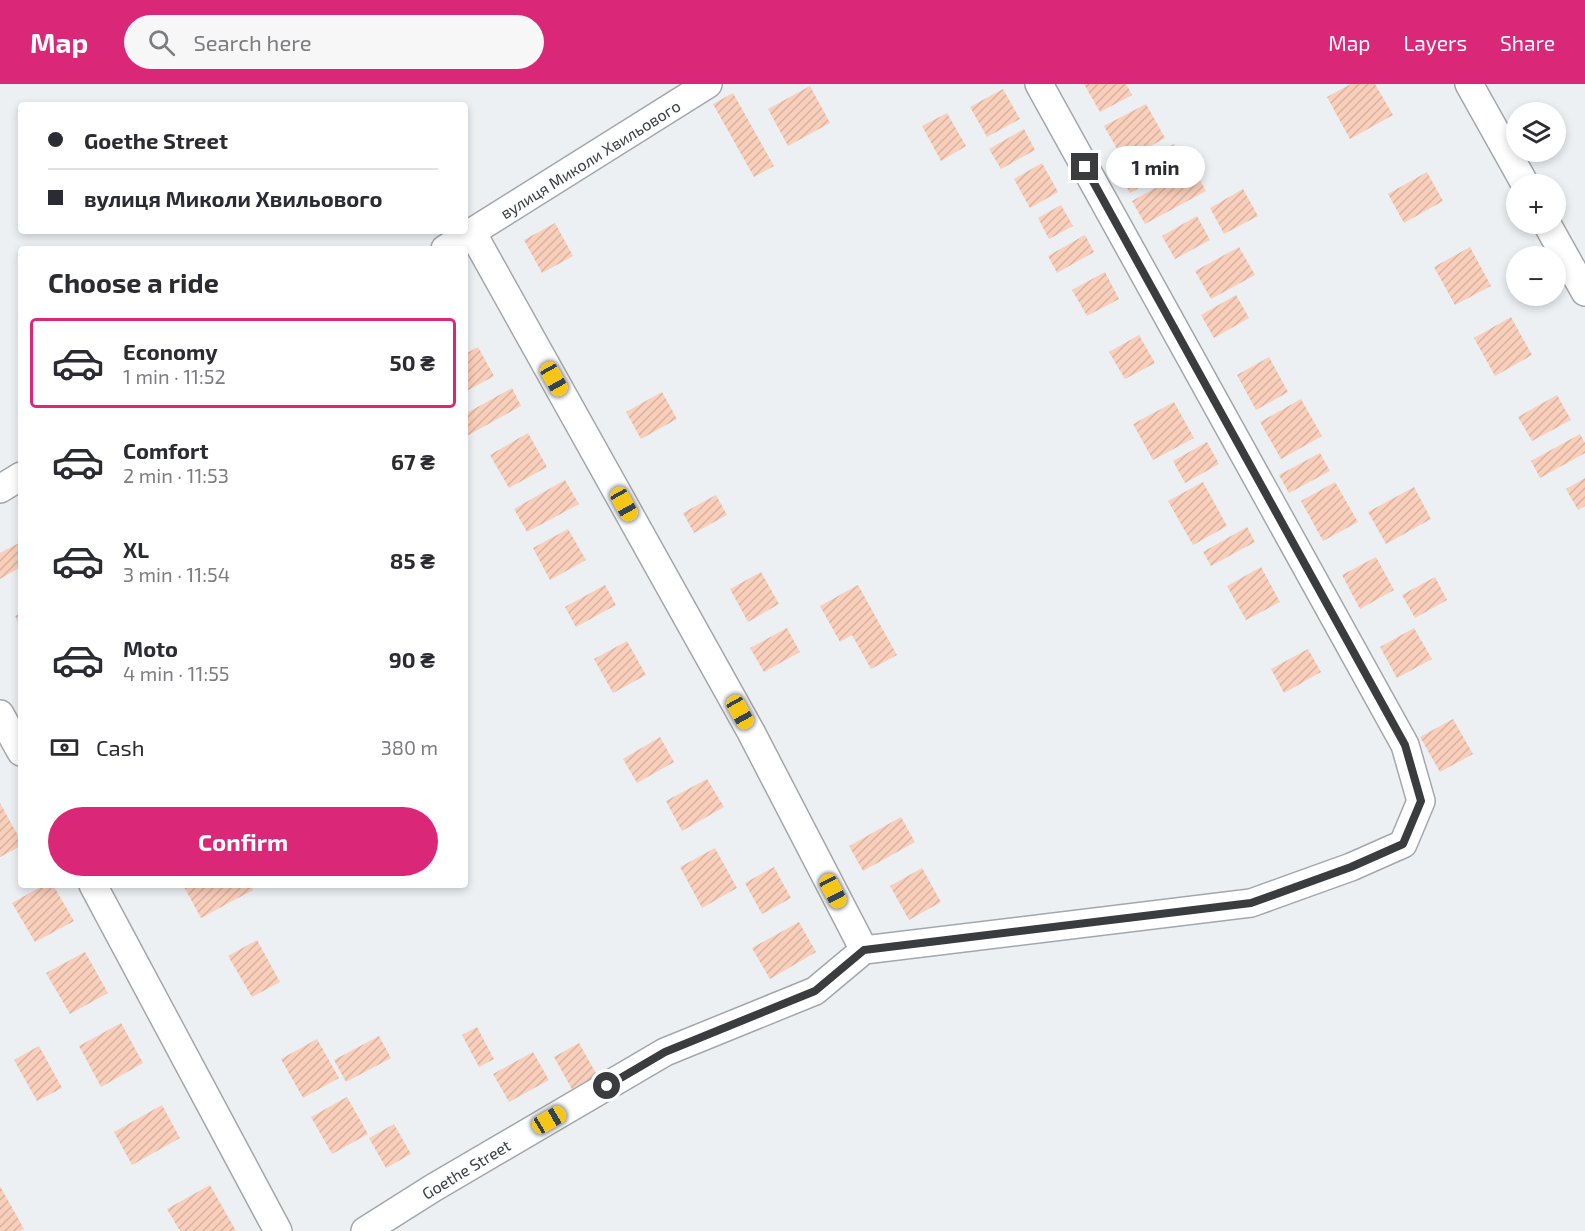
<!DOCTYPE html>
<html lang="en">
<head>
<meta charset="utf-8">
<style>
	body { margin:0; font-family:"Exo 2",sans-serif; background:#f7f7f7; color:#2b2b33; height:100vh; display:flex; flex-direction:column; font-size:22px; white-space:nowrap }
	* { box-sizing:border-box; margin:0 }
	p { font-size:20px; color:#7c7c81 }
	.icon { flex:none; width:33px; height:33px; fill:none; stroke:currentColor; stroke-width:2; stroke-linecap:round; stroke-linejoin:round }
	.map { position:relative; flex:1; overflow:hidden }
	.drawer { position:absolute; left:18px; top:162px; width:450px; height:642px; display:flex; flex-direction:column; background:#fff; border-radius:6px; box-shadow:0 3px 9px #0003 }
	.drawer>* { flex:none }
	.banner { position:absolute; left:18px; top:18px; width:450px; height:132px; border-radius:6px; box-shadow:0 3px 9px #0003; display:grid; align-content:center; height:132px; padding:0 30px; background:#fff }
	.buttons { position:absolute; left:1506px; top:18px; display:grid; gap:12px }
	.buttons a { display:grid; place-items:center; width:60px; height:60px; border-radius:50%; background:#fff; box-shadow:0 3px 9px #0003; font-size:30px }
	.end { position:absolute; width:27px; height:27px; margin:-14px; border:8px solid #3b3c3d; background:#fff; box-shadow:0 0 0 3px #fff }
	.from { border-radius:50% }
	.bubble { position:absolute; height:42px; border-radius:21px; background:#fff; box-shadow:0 3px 9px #0003; font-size:20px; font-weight:700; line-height:42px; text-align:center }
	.car { position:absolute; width:18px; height:36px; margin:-18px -9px; border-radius:8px; box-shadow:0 0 4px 2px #0007; background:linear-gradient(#f5c518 24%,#345 0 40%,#f5c518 0 76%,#345 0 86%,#f5c518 0) }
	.banner b { display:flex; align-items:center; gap:21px; height:57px; font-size:22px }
	.banner b+b { border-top:2px solid #e1e1e2 }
	.banner i { width:15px; height:15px; background:#2b2b33 }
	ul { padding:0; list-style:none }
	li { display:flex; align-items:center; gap:18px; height:90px; margin:0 12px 9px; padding:0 18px; border:3px solid transparent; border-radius:6px }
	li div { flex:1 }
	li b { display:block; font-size:22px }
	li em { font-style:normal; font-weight:700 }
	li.active { border-color:#db2777 }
	li>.icon { width:54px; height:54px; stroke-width:1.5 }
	h2 { padding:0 30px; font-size:27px; line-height:72px }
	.pay { display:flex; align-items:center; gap:15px; height:66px; padding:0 30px; font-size:22px }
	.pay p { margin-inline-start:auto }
	.primary-button { display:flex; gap:12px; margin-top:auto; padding:12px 30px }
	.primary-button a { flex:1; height:69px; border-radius:36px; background:#db2777; color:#fff; font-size:24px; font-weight:700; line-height:69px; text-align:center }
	header { display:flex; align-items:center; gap:36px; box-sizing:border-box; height:84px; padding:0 30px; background:#db2777; color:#fff }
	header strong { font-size:28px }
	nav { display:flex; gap:33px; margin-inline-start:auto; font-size:21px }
	.search { width:420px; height:54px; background:#f7f7f7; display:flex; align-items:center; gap:15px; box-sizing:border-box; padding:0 21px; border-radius:33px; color:#7c7c81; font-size:22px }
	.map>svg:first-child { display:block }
	.building { fill:url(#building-hatch) }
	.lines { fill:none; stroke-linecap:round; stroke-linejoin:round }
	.street-casing { stroke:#a4a7aa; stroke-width:30 }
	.street { stroke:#fff; stroke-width:27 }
	.route { stroke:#3b3c3d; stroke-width:8 }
	.labels { text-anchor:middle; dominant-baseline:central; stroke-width:4.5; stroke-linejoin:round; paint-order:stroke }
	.street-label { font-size:16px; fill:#3b3c3d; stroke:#fbfdff }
</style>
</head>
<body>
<header>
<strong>Map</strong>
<div class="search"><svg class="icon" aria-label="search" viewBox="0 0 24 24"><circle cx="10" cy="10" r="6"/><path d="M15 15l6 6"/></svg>Search here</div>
<nav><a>Map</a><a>Layers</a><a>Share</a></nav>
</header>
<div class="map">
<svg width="1585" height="1147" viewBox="0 0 1585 1147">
	<defs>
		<pattern id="building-hatch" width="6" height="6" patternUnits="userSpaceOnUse" patternTransform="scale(1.5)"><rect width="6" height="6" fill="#f9ceba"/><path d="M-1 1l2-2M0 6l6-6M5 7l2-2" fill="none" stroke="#d6b2a1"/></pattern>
	</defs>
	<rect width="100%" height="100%" fill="#ecf0f3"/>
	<g class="building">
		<path d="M1084 0H1126L1132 11 1100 28Z"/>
		<path d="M1351 0H1375L1393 31 1350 55 1327 13Z"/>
		<path d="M810 2 830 39 788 62 768 25Z"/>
		<path d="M1003 5 1020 35 987 53 970 23Z"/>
		<path d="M733 9 774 82 754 93 713 20Z"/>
		<path d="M1146 20 1165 54 1124 77 1104 42Z"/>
		<path d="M947 29 966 62 941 77 922 42Z"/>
		<path d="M1024 45 1035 66 1001 85 989 65Z"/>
		<path d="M1174 60 1184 79 1130 109 1119 90Z"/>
		<path d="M1042 79 1058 108 1030 124 1014 95Z"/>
		<path d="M1193 83 1206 107 1145 140 1132 117Z"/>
		<path d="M1427 88 1443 117 1404 139 1388 110Z"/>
		<path d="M1243 105 1258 132 1224 150 1210 124Z"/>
		<path d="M1061 121 1073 142 1049 155 1038 134Z"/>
		<path d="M1197 132 1210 156 1175 175 1162 152Z"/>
		<path d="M555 139 573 172 542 189 524 156Z"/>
		<path d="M1085 151 1094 168 1057 189 1048 172Z"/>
		<path d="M1239 163 1255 191 1211 215 1195 187Z"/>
		<path d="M1470 163 1491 202 1455 221 1434 183Z"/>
		<path d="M1105 188 1119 215 1087 232 1072 206Z"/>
		<path d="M1236 211 1249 234 1214 254 1201 231Z"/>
		<path d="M1511 233 1532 271 1495 292 1474 254Z"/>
		<path d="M1139 251 1155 279 1125 295 1109 268Z"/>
		<path d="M478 263 494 292 465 308V270Z"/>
		<path d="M1269 273 1288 308 1256 326 1237 291Z"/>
		<path d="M512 304 521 322 465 353V330Z"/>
		<path d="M662 308 677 335 641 355 626 328Z"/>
		<path d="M1557 311 1571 336 1532 357 1518 333Z"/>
		<path d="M1301 315 1322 352 1281 375 1260 338Z"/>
		<path d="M1174 318 1194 354 1153 376 1133 340Z"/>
		<path d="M528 349 547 383 509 404 490 371Z"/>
		<path d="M1580 350 1585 359V369L1540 394 1531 377Z"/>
		<path d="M1207 358 1219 380 1185 399 1173 377Z"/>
		<path d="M1320 369 1330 387 1289 409 1279 391Z"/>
		<path d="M1585 394V422L1578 426 1566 405Z"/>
		<path d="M565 396 579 420 527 448 514 425Z"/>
		<path d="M1203 398 1227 442 1193 461 1168 417Z"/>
		<path d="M1335 398 1358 438 1323 457 1301 417Z"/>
		<path d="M1414 403 1431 435 1386 460 1368 428Z"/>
		<path d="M716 411 727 431 694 449 683 429Z"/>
		<path d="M1247 443 1255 458 1211 482 1203 468Z"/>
		<path d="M568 445 586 476 550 496 533 464Z"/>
		<path d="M19 459 21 483 0 495V469Z"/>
		<path d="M1376 473 1394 506 1360 525 1342 491Z"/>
		<path d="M1261 483 1280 518 1246 536 1227 502Z"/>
		<path d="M761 488 779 520 748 538 730 505Z"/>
		<path d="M1435 493 1447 516 1415 534 1402 511Z"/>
		<path d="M605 501 616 521 576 543 565 523Z"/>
		<path d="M858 501 897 571 871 585 852 551 840 558 820 522Z"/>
		<path d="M21 529V544L15 532Z"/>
		<path d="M787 544 800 568 764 588 750 564Z"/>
		<path d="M1414 544 1432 575 1397 594 1380 563Z"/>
		<path d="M627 557 646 591 613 609 594 575Z"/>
		<path d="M1308 565 1321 588 1284 609 1271 585Z"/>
		<path d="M1453 635 1473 670 1440 688 1420 653Z"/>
		<path d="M660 653 674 678 637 699 623 675Z"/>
		<path d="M707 695 724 723 682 747 666 717Z"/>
		<path d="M0 719 21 757V762L0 773Z"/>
		<path d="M901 733 915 758 863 787 849 762Z"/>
		<path d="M715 764 737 804 702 824 680 783Z"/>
		<path d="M774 783 791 814 762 830 745 799Z"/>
		<path d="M922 784 941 818 909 836 890 802Z"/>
		<path d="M44 801H53L74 837 35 858 12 819Z"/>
		<path d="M183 801H250L253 806 201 834Z"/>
		<path d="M799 838 816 868 770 895 752 864Z"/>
		<path d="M257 856 280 898 252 913 228 872Z"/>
		<path d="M85 868 108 909 70 930 46 889Z"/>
		<path d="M121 939 143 979 101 1003 79 962Z"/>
		<path d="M477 943 494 975 479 983 462 951Z"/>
		<path d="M379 952 391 974 346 998 334 976Z"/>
		<path d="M317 955 339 994 303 1014 281 975Z"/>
		<path d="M579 959 597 991 572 1005 554 973Z"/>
		<path d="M39 962 62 1004 37 1017 14 976Z"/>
		<path d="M533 968 549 996 509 1018 493 990Z"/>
		<path d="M347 1013 368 1050 332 1070 311 1033Z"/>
		<path d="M162 1021 180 1054 132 1081 114 1048Z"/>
		<path d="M394 1040 411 1070 386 1084 369 1054Z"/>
		<path d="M210 1101 236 1147H180L167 1125Z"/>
		<path d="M0 1102 24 1145 20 1147H0Z"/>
	</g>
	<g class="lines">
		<defs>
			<g id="street">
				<path d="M1469 0 1525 100"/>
				<path d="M1547 140 1585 208"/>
				<path d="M473 150 751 648 864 866"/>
				<path d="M445 165 708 0"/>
				<path d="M0 405 21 392"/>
				<path d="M0 630 21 668"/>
				<path d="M93 801 278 1147"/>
				<path d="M365 1147 433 1104 665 968 815 907 864 866 1251 819 1351 783 1403 760 1421 717 1405 661 1039 0"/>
			</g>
		</defs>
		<use href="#street" class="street-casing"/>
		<use href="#street" class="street"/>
	</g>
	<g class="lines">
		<path class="route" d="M607 1002 665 968 815 907 864 866 1251 819 1351 783 1403 760 1421 717 1405 661 1085 83"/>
	</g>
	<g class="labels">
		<g class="street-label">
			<text transform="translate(590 75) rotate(-32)">вулиця Миколи Хвильового</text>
			<text transform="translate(466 1085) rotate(-31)">Goethe Street</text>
		</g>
	</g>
</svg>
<div class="buttons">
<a><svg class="icon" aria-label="layers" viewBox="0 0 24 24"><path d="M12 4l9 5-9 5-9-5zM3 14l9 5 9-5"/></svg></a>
<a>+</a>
<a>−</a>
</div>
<i class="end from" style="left:607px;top:1002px"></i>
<i class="end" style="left:1085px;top:83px"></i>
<div class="bubble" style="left:1106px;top:62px;width:99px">1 min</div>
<i class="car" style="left:554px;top:295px;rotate:151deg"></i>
<i class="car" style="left:624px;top:420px;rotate:151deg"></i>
<i class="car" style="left:740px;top:628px;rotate:151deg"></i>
<i class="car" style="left:833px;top:807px;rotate:152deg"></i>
<i class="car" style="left:549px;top:1036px;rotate:60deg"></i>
<div class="banner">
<b><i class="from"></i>Goethe Street</b>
<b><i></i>вулиця Миколи Хвильового</b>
</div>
<section class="drawer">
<h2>Choose a ride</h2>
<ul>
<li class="active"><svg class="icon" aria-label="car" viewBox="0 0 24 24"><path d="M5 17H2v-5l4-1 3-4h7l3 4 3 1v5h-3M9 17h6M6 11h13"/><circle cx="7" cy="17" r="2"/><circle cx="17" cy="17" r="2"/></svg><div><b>Economy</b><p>1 min · 11:52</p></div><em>50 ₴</em></li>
<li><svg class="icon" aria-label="car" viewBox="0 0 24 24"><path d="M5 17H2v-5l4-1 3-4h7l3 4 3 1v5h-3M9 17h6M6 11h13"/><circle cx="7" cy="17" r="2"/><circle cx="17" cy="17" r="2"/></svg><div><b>Comfort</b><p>2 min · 11:53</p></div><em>67 ₴</em></li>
<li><svg class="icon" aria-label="car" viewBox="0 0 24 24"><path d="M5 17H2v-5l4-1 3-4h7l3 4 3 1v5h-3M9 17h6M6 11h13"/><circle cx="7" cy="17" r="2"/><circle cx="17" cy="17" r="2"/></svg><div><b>XL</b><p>3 min · 11:54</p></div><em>85 ₴</em></li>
<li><svg class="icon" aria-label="car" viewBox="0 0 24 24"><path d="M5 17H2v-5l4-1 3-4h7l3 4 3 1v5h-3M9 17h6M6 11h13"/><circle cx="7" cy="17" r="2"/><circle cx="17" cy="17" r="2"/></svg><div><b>Moto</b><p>4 min · 11:55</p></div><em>90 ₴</em></li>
</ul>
<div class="pay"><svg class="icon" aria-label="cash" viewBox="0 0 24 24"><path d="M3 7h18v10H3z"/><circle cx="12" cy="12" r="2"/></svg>Cash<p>380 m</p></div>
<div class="primary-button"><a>Confirm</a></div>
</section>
</div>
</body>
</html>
